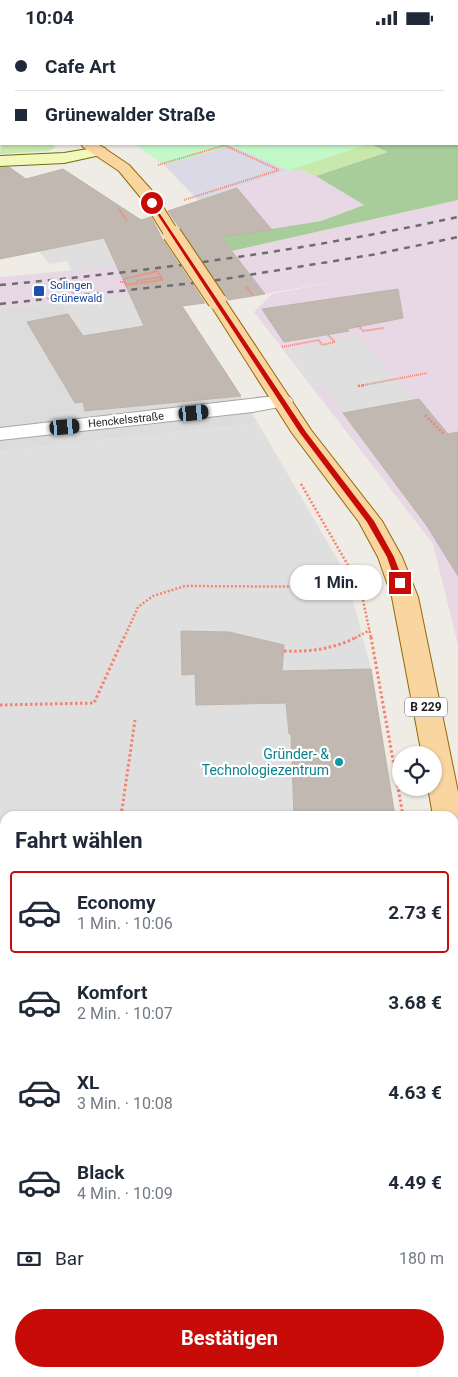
<!DOCTYPE html>
<html lang="de">
<head>
<meta charset="utf-8">
<style>
	body { margin:0; font-family:Roboto,sans-serif; background:#f6f6f7; color:#1f2937; height:100vh; display:flex; flex-direction:column; font-size:19px; white-space:nowrap }
	* { box-sizing:border-box; margin:0 }
	p { font-size:16px; color:#747a83 }
	.icon { flex:none; width:28px; height:28px; fill:none; stroke:currentColor; stroke-width:2; stroke-linecap:round; stroke-linejoin:round }
	.map { position:relative; flex:1; overflow:hidden }
	.drawer { position:absolute; left:0px; top:776px; width:459px; height:566px; display:flex; flex-direction:column; background:#fff; border-radius:15px 15px 0 0; box-shadow:0 1px 4px #0004 }
	.drawer>* { flex:none }
	.guide { position:absolute; left:0px; top:0px; width:459px; height:110px; box-shadow:0 1px 4px #0004; display:grid; align-content:center; height:110px; padding:0 15px; background:#fff }
	.controls { position:absolute; left:392px; top:711px; display:grid; gap:10px }
	.controls a { display:grid; place-items:center; width:50px; height:50px; border-radius:50%; background:#fff; box-shadow:0 1px 4px #0004; font-size:25px }
	.end { position:absolute; width:22px; height:22px; margin:-11px; border:6px solid #c70b06; background:#fff; box-shadow:0 0 0 2px #fff }
	.from { border-radius:50% }
	.bubble { position:absolute; height:35px; border-radius:18px; background:#fff; box-shadow:0 1px 4px #0004; font-size:16px; font-weight:700; line-height:35px; text-align:center }
	.car { position:absolute; width:15px; height:30px; margin:-15px -8px; border-radius:6px; box-shadow:0 0 4px 1px #0007; background:linear-gradient(#222 24%,#8ab4d8 0 40%,#222 0 76%,#8ab4d8 0 86%,#222 0) }
	.guide b { display:flex; align-items:center; gap:18px; height:48px; font-size:19px }
	.guide b+b { border-top:1px solid #e0e1e3 }
	.guide i { width:12px; height:12px; background:#1f2937 }
	ul { padding:0; list-style:none }
	li { display:flex; align-items:center; gap:15px; height:82px; margin:0 10px 8px; padding:0 5px; border:2px solid transparent; border-radius:5px }
	li div { flex:1 }
	li b { display:block; font-size:19px }
	li em { font-style:normal; font-weight:700 }
	li.selected { border-color:#c70b06 }
	li>.icon { width:45px; height:45px; stroke-width:1.5 }
	h2 { padding:0 15px; font-size:22px; line-height:60px }
	.pay { display:flex; align-items:center; gap:12px; height:55px; padding:0 15px; font-size:19px }
	.pay p { margin-inline-start:auto }
	.primary-button { display:flex; gap:10px; margin-top:auto; padding:10px 15px }
	.primary-button a { flex:1; height:58px; border-radius:30px; background:#c70b06; color:#fff; font-size:20px; font-weight:700; line-height:58px; text-align:center }
	.status { display:flex; justify-content:space-between; align-items:center; height:35px; padding:0 25px; background:#fff; direction:ltr }
	.status svg { height:14px; fill:currentColor }
	.map>svg:first-child { display:block }
	.residential { fill:#dddcdc }
	.industrial { fill:#e8d7e4 }
	.grass { fill:#c8e8ac }
	.forest { fill:#a8cd9b }
	.park { fill:#c3f8c9 }
	.parking { fill:#dfdfdf }
	.plaza { fill:#dad9e5 }
	.building { fill:#c0b8b1; stroke:#c0b3a8 }
	.lines { fill:none; stroke-linecap:round; stroke-linejoin:round }
	.lane-casing { stroke:#a6a6a6; stroke-width:3 }
	.street-casing { stroke:#a6a6a6; stroke-width:2 }
	.secondary-casing { stroke:#657308; stroke-width:2 }
	.primary-casing { stroke:#956904; stroke-width:2 }
	.path-far3 { stroke:#f6816f; stroke-width:2; stroke-dasharray:1 1; stroke-linecap:butt }
	.path-far2 { stroke:#f6816f; stroke-width:2.5; stroke-dasharray:2 2; stroke-linecap:butt }
	.path-far1 { stroke:#f6816f; stroke-width:3; stroke-dasharray:2.5 2.5; stroke-linecap:butt }
	.path { stroke:#f6816f; stroke-width:4.5; stroke-dasharray:3 3; stroke-linecap:butt }
	.lane { fill:#fff; fill-rule:evenodd }
	.street { fill:#fff; fill-rule:evenodd }
	.secondary { fill:#f3f8ba; fill-rule:evenodd }
	.primary { fill:#f9d5a0; fill-rule:evenodd }
	.rail { stroke:#6d6d6d; stroke-width:2.5; stroke-dasharray:6 6; stroke-linecap:butt }
	.primary-bridge-casing { stroke:#956904; stroke-width:20; stroke-linecap:butt }
	.path-bridge { stroke:#f6816f; stroke-width:2; stroke-dasharray:1 1; stroke-linecap:butt }
	.primary-bridge { stroke:#f9d5a0; stroke-width:18 }
	.route { fill:#c70b06 }
	.transit-dot { fill:#1a4fb4; stroke:#fff; stroke-width:2 }
	.culture-dot { fill:#0f9aa8; stroke:#fff; stroke-width:2 }
	.labels { text-anchor:middle; dominant-baseline:central; stroke-width:4.5; stroke-linejoin:round; paint-order:stroke }
	.far-transit-label { font-size:11px; fill:#164399; stroke:#fff; text-anchor:start }
	.far-street-label { font-size:11px; fill:#1f1f1f; stroke:#fff }
	.shield { fill:#fff; stroke:#626262; stroke-width:1 }
	.shield-label { font-size:12px; font-weight:bold; fill:#1f1f1f }
	.culture-label { font-size:14px; fill:#0d838f; stroke:#fff; text-anchor:end }
</style>
</head>
<body>
<div class="status"><b>10:04</b><svg viewBox="0 0 49 12"><path d="M0 12V9h3v3zM5 12V6h3v6zM10 12V3h3v9zM15 12V0h3v12zM26 1h20v11H26zM47 4h2v5h-2z"/></svg></div>
<div class="map">
<svg width="458" height="1342" viewBox="0 0 458 1342">
	<rect width="100%" height="100%" fill="#efece5"/>
	<path class="residential" d="M158 258 168 274 183 272 258 388 0 416V273Z"/>
	<g class="industrial">
		<path d="M298 134 316 141 364 170 321 186 221 202 214 194 218 193 198 165Z"/>
		<path d="M458 165V610L433 509 254 277 272 259 348 244 265 259 232 216Z"/>
		<path d="M139 229 158 258 0 273V242Z"/>
	</g>
	<g class="grass">
		<path d="M1 105V109H51L56 112 48 116 0 119Z"/>
		<path d="M237 109H370L389 117 316 141 298 134 290 136 231 111Z"/>
	</g>
	<path class="forest" d="M458 102V165L232 216 221 202 321 186 364 170 316 141 388 117 370 109H458Z"/>
	<path class="park" d="M134 109H369L198 165 164 130Z"/>
	<g class="parking">
		<path d="M125 198 139 229 71 236 68 226 49 229 39 216Z"/>
		<path d="M158 258 190 284 83 301 61 268Z"/>
		<path d="M359 300 414 364 344 378 321 351 313 353 286 316Z"/>
		<path d="M258 388 350 546 352 562 371 634 379 695 395 781H5V968L0 969V416Z"/>
		<path d="M0 1090H5V1338H454V1314H458V1342H0Z"/>
	</g>
	<path class="plaza" d="M231 111 290 136 198 165 164 130Z"/>
	<g class="building">
		<path d="M9 132 26 144 63 134 141 185 151 182 163 205 205 268 182 271 241 361 85 376 83 367 75 368 27 287 68 279 83 301 144 291 104 203 0 224V133Z"/>
		<path d="M237 153 272 195 221 202 265 259 228 265 168 176Z"/>
		<path d="M398 254 403 283 347 294 349 296 284 307 262 274Z"/>
		<path d="M419 364 448 399 458 397V541L427 491 343 378Z"/>
		<path d="M181 596 229 597 284 610 282 636 371 634 395 781H294L291 699H289L286 668 196 670 195 639 182 640Z"/>
	</g>
	<g class="lines">
		<defs>
			<path id="lane" d="M239 0H248V1H240Z"/>
			<g id="street">
				<rect x="362" y="0" width="12" height="1"/>
				<path d="M413 0H432L433 1H414Z"/>
				<path d="M283 360 290 362 293 366 290 370 253 377 0 405V393Z"/>
			</g>
			<path id="secondary" d="M100 112 105 113 107 116 105 119 64 128 0 131V121L64 118Z"/>
			<g id="primary">
				<rect x="0" y="59" width="1" height="8"/>
				<path d="M81 109H98L129 130 155 159 180 199 178 203H166L142 164 119 136 83 112Z"/>
				<path d="M217 261 223 262 311 395 382 486 402 522 418 562 458 757V789L454 791V781H433L428 752H434V720H422L392 562 378 522 359 487 292 398 208 266 211 262Z"/>
				<path d="M454 798 458 799V842L454 841Z"/>
			</g>
		</defs>
		<use href="#lane" class="lane-casing"/>
		<use href="#street" class="street-casing"/>
		<use href="#secondary" class="secondary-casing"/>
		<use href="#primary" class="primary-casing"/>
		<g class="path-far3">
			<path d="M158 130 229 109"/>
			<path d="M184 165 279 135 224 110"/>
			<path d="M119 174 127 186"/>
			<path d="M69 246 73 259"/>
			<path d="M120 247H125L126 250 162 245 161 242"/>
			<path d="M125 247 124 244 157 236 161 242 136 246"/>
			<path d="M359 291 363 296 384 293"/>
			<path d="M328 300 335 307"/>
			<path d="M282 312 319 305 322 310 335 307"/>
			<path d="M359 351 427 338"/>
		</g>
		<g class="path-far2">
			<path d="M358 351 366 350"/>
			<path d="M425 380 444 399"/>
			<path d="M301 449 360 551 371 603"/>
			<path d="M124 603 138 572 153 561 185 551 360 552"/>
			<path d="M355 603 370 595"/>
		</g>
		<g class="path-far1">
			<path d="M371 602 403 781"/>
			<path d="M284 616C311 617 333 614 357 602"/>
			<path d="M0 670 94 668 124 602"/>
			<path d="M121 781 135 685"/>
		</g>
		<path class="path" d="M454 1064 458 1088"/>
		<use href="#lane" class="lane"/>
		<use href="#street" class="street"/>
		<use href="#secondary" class="secondary"/>
		<use href="#primary" class="primary"/>
		<g class="rail">
			<path d="M0 250C154 236 307 215 458 182"/>
			<path d="M0 269 212 246 377 219 458 202"/>
		</g>
		<defs>
			<path id="primary-bridge" d="M172 199 217 266"/>
		</defs>
		<use href="#primary-bridge" class="primary-bridge-casing"/>
		<path class="path-bridge" d="M246 251 253 261"/>
		<use href="#primary-bridge" class="primary-bridge"/>
	</g>
	<path class="route" d="M152 167 306 397 374 486 394 522 404 548 403 550 396 548 387 522 367 487 300 398 150 168Z"/>
	<rect class="transit-dot" x="33" y="250" width="12" height="12" rx="2.5"/>
	<circle class="culture-dot" cx="339" cy="727" r="5"/>
	<g class="labels">
		<g class="far-transit-label">
			<text x="50" y="250">Solingen<tspan x="50" dy="13">Grünewald</tspan></text>
		</g>
		<g class="far-street-label">
			<text transform="translate(126 385) rotate(-6)">Henckelsstraße</text>
		</g>
		<rect class="shield" x="405" y="662.5" width="42" height="19" rx="4"/>
		<g class="shield-label">
			<text x="426" y="672">B 229</text>
		</g>
		<g class="culture-label">
			<text x="329" y="719">Gründer- &amp;<tspan x="329" dy="16">Technologiezentrum</tspan></text>
		</g>
	</g>
</svg>
<div class="controls">
<a><svg class="icon" aria-label="locate" viewBox="0 0 24 24"><circle cx="12" cy="12" r="6"/><path d="M12 2v4M12 18v4M2 12h4M18 12h4"/></svg></a>
</div>
<i class="end from" style="left:152px;top:168px"></i>
<i class="end" style="left:400px;top:548px"></i>
<div class="bubble" style="left:290px;top:530px;width:92px">1 Min.</div>
<i class="car" style="left:194px;top:378px;rotate:84deg"></i>
<i class="car" style="left:65px;top:392px;rotate:85deg"></i>
<div class="guide">
<b><i class="from"></i>Cafe Art</b>
<b><i></i>Grünewalder Straße</b>
</div>
<section class="drawer">
<h2>Fahrt wählen</h2>
<ul>
<li class="selected"><svg class="icon" aria-label="car" viewBox="0 0 24 24"><path d="M5 17H2v-5l4-1 3-4h7l3 4 3 1v5h-3M9 17h6M6 11h13"/><circle cx="7" cy="17" r="2"/><circle cx="17" cy="17" r="2"/></svg><div><b>Economy</b><p>1 Min. · 10:06</p></div><em>2.73 €</em></li>
<li><svg class="icon" aria-label="car" viewBox="0 0 24 24"><path d="M5 17H2v-5l4-1 3-4h7l3 4 3 1v5h-3M9 17h6M6 11h13"/><circle cx="7" cy="17" r="2"/><circle cx="17" cy="17" r="2"/></svg><div><b>Komfort</b><p>2 Min. · 10:07</p></div><em>3.68 €</em></li>
<li><svg class="icon" aria-label="car" viewBox="0 0 24 24"><path d="M5 17H2v-5l4-1 3-4h7l3 4 3 1v5h-3M9 17h6M6 11h13"/><circle cx="7" cy="17" r="2"/><circle cx="17" cy="17" r="2"/></svg><div><b>XL</b><p>3 Min. · 10:08</p></div><em>4.63 €</em></li>
<li><svg class="icon" aria-label="car" viewBox="0 0 24 24"><path d="M5 17H2v-5l4-1 3-4h7l3 4 3 1v5h-3M9 17h6M6 11h13"/><circle cx="7" cy="17" r="2"/><circle cx="17" cy="17" r="2"/></svg><div><b>Black</b><p>4 Min. · 10:09</p></div><em>4.49 €</em></li>
</ul>
<div class="pay"><svg class="icon" aria-label="cash" viewBox="0 0 24 24"><path d="M3 7h18v10H3z"/><circle cx="12" cy="12" r="2"/></svg>Bar<p>180 m</p></div>
<div class="primary-button"><a>Bestätigen</a></div>
</section>
</div>
</body>
</html>
